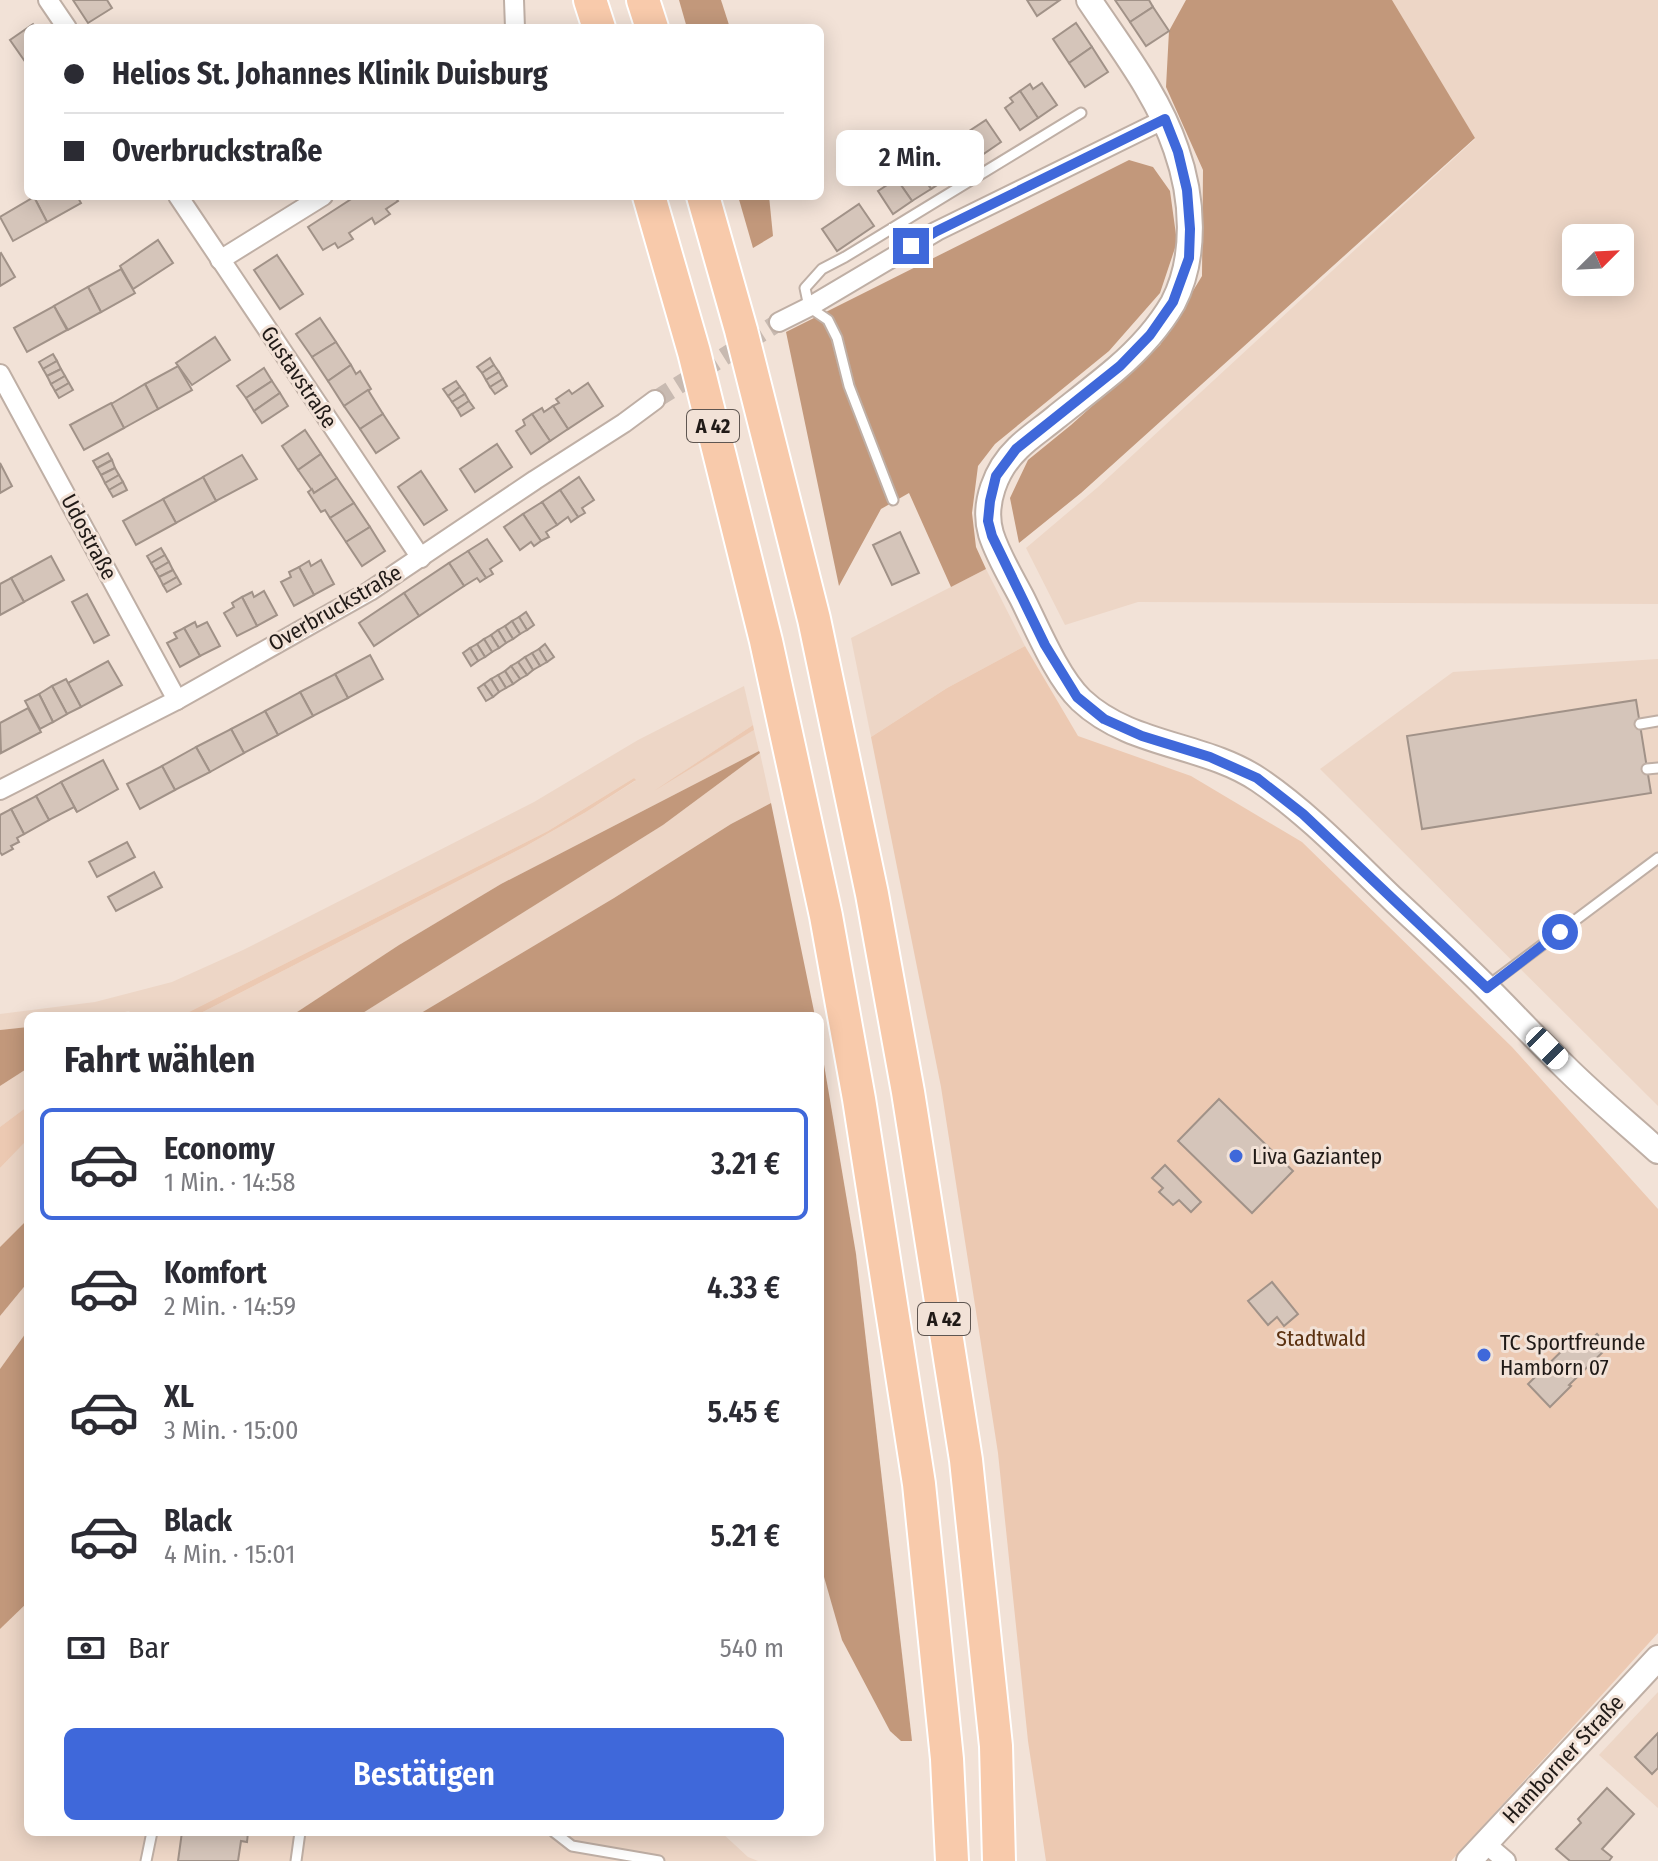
<!DOCTYPE html>
<html lang="de">
<head>
<meta charset="utf-8">
<style>
	body { margin:0; font-family:"Fira Sans Condensed",sans-serif; background:#f7f7f7; color:#2b2b33; height:100vh; display:flex; flex-direction:column; font-size:30px; white-space:nowrap }
	* { box-sizing:border-box; margin:0 }
	p { font-size:26px; color:#7c7c81 }
	.icon { flex:none; width:44px; height:44px; fill:none; stroke:currentColor; stroke-width:2; stroke-linecap:round; stroke-linejoin:round }
	.map { position:relative; flex:1; overflow:hidden }
	.drawer { position:absolute; left:24px; top:1012px; width:800px; height:824px; display:flex; flex-direction:column; background:#fff; border-radius:12px; box-shadow:0 4px 20px #0003 }
	.drawer>* { flex:none }
	.hud { position:absolute; left:24px; top:24px; width:800px; height:176px; border-radius:12px; box-shadow:0 4px 20px #0003; display:grid; align-content:center; height:176px; padding:0 40px; background:#fff }
	.needle { width:52px; rotate:66deg }
	.tools { position:absolute; left:1562px; top:224px; display:grid; gap:16px }
	.tools a { display:grid; place-items:center; width:72px; height:72px; border-radius:12px; background:#fff; box-shadow:0 4px 20px #0003; font-size:40px }
	.end { position:absolute; width:36px; height:36px; margin:-18px; border:10px solid #3f68da; background:#fff; box-shadow:0 0 0 4px #fff }
	.from { border-radius:50% }
	.bubble { position:absolute; height:56px; border-radius:12px; background:#fff; box-shadow:0 4px 20px #0003; font-size:26px; font-weight:600; line-height:56px; text-align:center }
	.car { position:absolute; width:24px; height:48px; margin:-24px -12px; border-radius:10px; box-shadow:0 0 6px 2px #0007; background:linear-gradient(#fff 24%,#345 0 40%,#fff 0 76%,#345 0 86%,#fff 0) }
	.hud b { display:flex; align-items:center; gap:28px; height:76px; font-size:30px }
	.hud b+b { border-top:2px solid #e1e1e2 }
	.hud i { width:20px; height:20px; background:#2b2b33 }
	ul { padding:0; list-style:none }
	li { display:flex; align-items:center; gap:24px; height:112px; margin:0 16px 12px; padding:0 24px; border:4px solid transparent; border-radius:12px }
	li div { flex:1 }
	li b { display:block; font-size:30px }
	li em { font-style:normal; font-weight:600 }
	li.on { border-color:#3f68da }
	li>.icon { width:72px; height:72px; stroke-width:1.5 }
	h2 { padding:0 40px; font-size:36px; line-height:96px }
	.pay { display:flex; align-items:center; gap:20px; height:88px; padding:0 40px; font-size:30px }
	.pay p { margin-inline-start:auto }
	.primary-button { display:flex; gap:16px; margin-top:auto; padding:16px 40px }
	.primary-button a { flex:1; height:92px; border-radius:12px; background:#3f68da; color:#fff; font-size:32px; font-weight:600; line-height:92px; text-align:center }
	.map>svg:first-child { display:block }
	.built { fill:#edd6c6; fill-rule:evenodd }
	.green { fill:#ecc9b2 }
	.forest { fill:#c2987b }
	.building { fill:#d5c5ba; stroke:#a19288; stroke-width:2 }
	.lines { fill:none; stroke-linecap:round; stroke-linejoin:round }
	.street-tunnel { stroke:#c8bab1; stroke-width:18; stroke-dasharray:18 9; stroke-linecap:butt }
	.lane-casing { stroke:#bfafa5; stroke-width:13 }
	.street-casing { stroke:#bfafa5; stroke-width:22 }
	.secondary-casing { stroke:#bfafa5; stroke-width:28 }
	.highway-casing { stroke:#fff; stroke-width:36 }
	.lane { stroke:#fff; stroke-width:9 }
	.street { stroke:#fff; stroke-width:18 }
	.secondary { stroke:#fff; stroke-width:24 }
	.highway { stroke:#f8caab; stroke-width:32 }
	.route { stroke:#3f68da; stroke-width:10 }
	.poi-dot { fill:#3f68da; stroke:#f2e2d7; stroke-width:3 }
	.labels { text-anchor:middle; dominant-baseline:central; stroke-width:6; stroke-linejoin:round; paint-order:stroke }
	.shield { fill:#f2e2d7; stroke:#5f5651; stroke-width:2 }
	.shield-label { font-size:20px; font-weight:bold; fill:#201a17 }
	.street-label { font-size:22px; fill:#201a17; stroke:#f2e2d7 }
	.poi-label { font-size:22px; fill:#201a17; stroke:#f2e2d7; text-anchor:start }
	.park-label { font-size:22px; fill:#5b3110; stroke:#f2e2d7 }
</style>
</head>
<body>
<div class="map">
<svg width="1658" height="1861" viewBox="0 0 1658 1861">
	<rect width="100%" height="100%" fill="#f2e2d7"/>
	<g class="built">
		<path d="M1392 0H1658V604L1138 602 1065 625 1026 548 1098 487 1475 139ZM1576 238H1620V282H1576Z"/>
		<path d="M986 569 1025 646 947 688 871 737 851 638Z"/>
		<path d="M1658 659V1106L1320 769 1453 672Z"/>
		<path d="M744 686 753 725 678 775 754 730 759 751 501 884 399 945 291 1016H195L526 846 586 812 635 781 634 778 548 831 181 1016H122L130 1011 104 1016H28V1027L0 1030V1014L95 1002 172 982 243 950 534 802 638 740Z"/>
		<path d="M760 753 771 803 731 824 614 898 416 1016H358L663 825Z"/>
		<path d="M28 1068V1106L0 1127V1086Z"/>
		<path d="M28 1139V1219L0 1247V1168Z"/>
		<path d="M28 1282V1330L0 1369V1316Z"/>
		<path d="M28 1602V1832H721L748 1857 758 1861H0V1629Z"/>
		<path d="M1658 1692V1808L1599 1755Z"/>
	</g>
	<g class="green">
		<path d="M1025 646 1078 736 1191 776 1302 842 1512 1047 1658 1209V1633L1451 1861H1046L1028 1741 998 1453 941 1087 871 737 947 688Z"/>
		<path d="M753 725 754 730 654 791Z"/>
		<path d="M634 778 636 780 586 812 526 846 195 1016H181L548 831Z"/>
		<path d="M28 1106V1139L0 1168V1127Z"/>
	</g>
	<g class="forest">
		<path d="M679 0H721L730 28H687Z"/>
		<path d="M1186 0H1392L1475 138 1081 493 1019 543 1010 498 1028 460 1071 425 1160 345 1202 276 1203 170 1166 87 1169 31Z"/>
		<path d="M1129 160 1153 167 1170 191 1177 242 1160 293 1109 351 995 444 978 466 972 513 976 547 986 569 951 587 909 493 881 509 839 586 786 332Z"/>
		<path d="M738 196H769L773 236 753 248Z"/>
		<path d="M759 751 760 753 663 825 358 1016H291L399 945 501 884Z"/>
		<path d="M771 803 815 1016H416L614 898 731 824Z"/>
		<path d="M28 1027V1068L0 1086V1030Z"/>
		<path d="M820 1041 856 1254 912 1741H901L890 1731 842 1640 820 1563Z"/>
		<path d="M28 1219V1282L0 1316V1247Z"/>
		<path d="M28 1330V1602L0 1629V1369Z"/>
	</g>
	<g class="building">
		<path d="M73 0H107L112 8 88 23Z"/>
		<path d="M1027 0H1060L1037 16Z"/>
		<path d="M1115 0H1149L1153 7 1130 22Z"/>
		<path d="M1153 7 1169 31 1146 46 1130 22Z"/>
		<path d="M1076 23 1092 47 1069 63 1053 39Z"/>
		<path d="M33 24 36 28H28V62L26 63 10 40Z"/>
		<path d="M1092 47 1108 72 1085 87 1069 63Z"/>
		<path d="M1042 83 1057 105 1038 118 1020 91 1030 84 1033 89Z"/>
		<path d="M1020 91 1038 118 1020 130 1005 108 1013 102 1010 98Z"/>
		<path d="M986 120 1001 142 966 166 951 143Z"/>
		<path d="M951 143 966 166 931 189 916 166Z"/>
		<path d="M916 166 931 189 912 201 894 175 901 170 904 175Z"/>
		<path d="M894 175 912 201 893 214 878 191 887 185 884 181Z"/>
		<path d="M38 196H77L81 203 47 222 34 197Z"/>
		<path d="M356 196H394L398 201 386 209 390 214 375 224 372 218 349 233 353 239 338 248 335 243 323 250 308 227Z"/>
		<path d="M34 197 47 222 13 241 0 217Z"/>
		<path d="M859 204 874 226 837 251 822 229Z"/>
		<path d="M158 240 173 263 133 289 120 266Z"/>
		<path d="M1 253 15 277 0 286V254Z"/>
		<path d="M277 255 303 294 280 309 254 270Z"/>
		<path d="M121 269 135 293 101 312 88 287Z"/>
		<path d="M88 287 101 312 68 330 54 306Z"/>
		<path d="M54 306 67 330 27 352 14 328Z"/>
		<path d="M320 318 336 342 312 357 296 334Z"/>
		<path d="M215 337 230 360 192 385 176 363Z"/>
		<path d="M336 342 351 365 328 381 312 357Z"/>
		<path d="M53 354 57 361 43 369 39 362Z"/>
		<path d="M490 358 494 365 482 373 477 367Z"/>
		<path d="M57 361 61 369 47 376 43 369Z"/>
		<path d="M351 365 356 374 360 371 371 389 344 406 328 381Z"/>
		<path d="M494 365 499 372 486 380 482 373Z"/>
		<path d="M178 366 192 390 158 409 145 384Z"/>
		<path d="M264 368 272 381 246 398 237 386Z"/>
		<path d="M61 369 65 376 51 384 47 376Z"/>
		<path d="M499 372 503 379 490 387 486 380Z"/>
		<path d="M65 376 69 383 55 391 51 384Z"/>
		<path d="M503 379 507 386 495 394 490 387Z"/>
		<path d="M272 381 280 393 254 411 246 398Z"/>
		<path d="M456 381 460 387 448 396 443 389Z"/>
		<path d="M69 383 73 390 59 398 55 391Z"/>
		<path d="M588 383 603 406 568 429 553 406 559 403 556 399 569 390 572 394Z"/>
		<path d="M145 384 158 409 124 428 111 404Z"/>
		<path d="M460 387 465 394 452 402 448 396Z"/>
		<path d="M368 390 383 414 360 429 344 406Z"/>
		<path d="M280 393 288 406 262 423 254 411Z"/>
		<path d="M465 394 469 401 457 409 452 402Z"/>
		<path d="M469 401 474 408 461 416 457 409Z"/>
		<path d="M111 403 124 428 84 450 70 425Z"/>
		<path d="M553 406 568 429 550 441 532 414 542 408 544 412Z"/>
		<path d="M383 414 399 438 376 453 360 429Z"/>
		<path d="M532 414 550 441 531 454 516 431 525 425 523 420Z"/>
		<path d="M305 430 321 454 298 470 282 446Z"/>
		<path d="M497 444 512 467 475 492 460 469Z"/>
		<path d="M108 453 112 460 97 468 93 461Z"/>
		<path d="M321 454 337 478 314 493 298 470Z"/>
		<path d="M242 455 257 479 216 501 203 477Z"/>
		<path d="M112 460 115 468 101 475 97 468Z"/>
		<path d="M0 463 12 486 0 493Z"/>
		<path d="M115 468 119 475 105 483 101 475Z"/>
		<path d="M421 471 447 510 424 525 398 487Z"/>
		<path d="M119 475 123 482 109 490 105 483Z"/>
		<path d="M203 477 216 501 176 523 163 499Z"/>
		<path d="M579 477 594 500 582 508 585 513 578 517 560 490Z"/>
		<path d="M337 478 354 503 330 518 325 510 321 512 308 492 312 489 314 493Z"/>
		<path d="M123 482 127 490 113 497 109 490Z"/>
		<path d="M560 490 578 517 571 522 568 517 557 525 542 502Z"/>
		<path d="M163 499 176 523 136 545 123 521Z"/>
		<path d="M542 502 557 525 546 532 549 537 541 541 523 514Z"/>
		<path d="M354 503 370 527 346 542 330 518Z"/>
		<path d="M523 514 541 541 534 546 531 542 520 550 504 527Z"/>
		<path d="M370 527 385 551 362 566 346 542Z"/>
		<path d="M900 532 919 573 892 585 873 545Z"/>
		<path d="M487 539 502 561 490 569 493 574 486 578 468 551Z"/>
		<path d="M161 548 165 555 151 563 147 556Z"/>
		<path d="M468 551 486 578 480 582 477 578 464 586 449 563Z"/>
		<path d="M165 555 169 562 155 570 151 563Z"/>
		<path d="M51 556 64 580 24 602 11 578Z"/>
		<path d="M321 560 334 584 314 595 299 567 309 561 311 566Z"/>
		<path d="M169 562 173 570 159 577 155 570Z"/>
		<path d="M449 563 464 586 419 616 404 593Z"/>
		<path d="M299 567 314 595 294 606 281 582 291 577 289 572Z"/>
		<path d="M173 570 177 577 163 585 159 577Z"/>
		<path d="M177 577 181 584 167 592 163 585Z"/>
		<path d="M11 578 24 602 0 615V584Z"/>
		<path d="M264 591 277 615 257 626 242 597 252 592 254 597Z"/>
		<path d="M404 593 419 616 374 646 359 623Z"/>
		<path d="M87 594 109 635 94 643 72 602Z"/>
		<path d="M242 597 257 626 237 636 224 613 234 607 232 603Z"/>
		<path d="M526 612 534 625 527 630 519 617Z"/>
		<path d="M519 617 527 630 520 634 512 621Z"/>
		<path d="M512 621 520 634 513 639 505 626Z"/>
		<path d="M195 622 197 627 207 622 220 646 200 656 184 628Z"/>
		<path d="M505 626 513 639 506 643 498 630Z"/>
		<path d="M184 628 200 656 180 667 167 643 177 638 174 633Z"/>
		<path d="M498 630 506 643 499 648 491 635Z"/>
		<path d="M491 635 499 648 492 652 484 639Z"/>
		<path d="M484 639 492 652 485 657 477 644Z"/>
		<path d="M477 644 485 657 478 661 470 648Z"/>
		<path d="M545 644 554 657 547 662 539 649Z"/>
		<path d="M470 648 478 661 471 666 463 653Z"/>
		<path d="M539 649 547 662 540 666 532 653Z"/>
		<path d="M532 653 540 666 533 670 525 657Z"/>
		<path d="M370 655 383 679 348 698 335 674Z"/>
		<path d="M525 657 533 670 527 675 518 662Z"/>
		<path d="M108 661 122 685 81 707 68 683Z"/>
		<path d="M518 662 527 675 520 679 511 666Z"/>
		<path d="M511 666 520 679 513 684 505 671Z"/>
		<path d="M505 671 513 684 506 688 498 675Z"/>
		<path d="M335 674 348 698 313 716 300 692Z"/>
		<path d="M498 675 506 688 499 692 491 679Z"/>
		<path d="M66 679 81 707 67 714 52 686Z"/>
		<path d="M491 679 499 692 493 697 484 684Z"/>
		<path d="M484 684 493 697 486 701 478 688Z"/>
		<path d="M52 686 67 714 53 722 39 694Z"/>
		<path d="M300 692 313 716 278 735 265 711Z"/>
		<path d="M39 694 53 722 40 729 25 701Z"/>
		<path d="M1636 700 1651 793 1422 829 1407 736Z"/>
		<path d="M28 708 41 732 1 753 0 723Z"/>
		<path d="M265 711 278 735 244 753 231 729Z"/>
		<path d="M231 729 244 753 210 772 196 747Z"/>
		<path d="M196 747 210 772 175 790 162 766Z"/>
		<path d="M103 760 118 789 77 812 61 782Z"/>
		<path d="M162 766 175 790 140 809 127 784Z"/>
		<path d="M61 782 77 812 74 807 49 820 36 796Z"/>
		<path d="M36 796 49 820 24 834 11 809Z"/>
		<path d="M11 809 24 834 17 838 19 842 11 846 13 849 2 855 0 852V815Z"/>
		<path d="M127 842 135 857 97 877 89 862Z"/>
		<path d="M154 872 162 887 116 911 108 897Z"/>
		<path d="M1219 1099 1293 1171 1252 1213 1178 1141Z"/>
		<path d="M1165 1165 1201 1202 1191 1212 1179 1200 1173 1205 1159 1192 1163 1188 1152 1178Z"/>
		<path d="M1272 1282 1298 1314 1284 1326 1277 1317 1268 1325 1248 1301Z"/>
		<path d="M1597 1334 1609 1346 1569 1385 1571 1386 1550 1407 1528 1384 1575 1338 1583 1347Z"/>
		<path d="M1658 1733V1768L1652 1774 1635 1757Z"/>
		<path d="M1607 1788 1634 1814 1602 1849 1612 1857 1609 1861H1570L1556 1849 1581 1823 1578 1819Z"/>
		<path d="M182 1832H248L247 1842 241 1841 238 1861H178Z"/>
	</g>
	<g class="lines">
		<path class="street-tunnel" d="M655 400 779 322"/>
		<defs>
			<g id="lane">
				<path d="M893 500 849 386 837 338 828 320 809 307 805 288 822 269 845 257 1081 113"/>
				<path d="M1640 724 1658 721"/>
				<path d="M1647 769 1658 768"/>
				<path d="M1489 985 1658 858"/>
				<path d="M554 1832 572 1846 659 1861"/>
				<path d="M146 1861 152 1832"/>
				<path d="M296 1861 300 1832"/>
			</g>
			<g id="street">
				<path d="M48 0 67 28"/>
				<path d="M514 0 515 28"/>
				<path d="M178 196 421 558"/>
				<path d="M220 260 323 196"/>
				<path d="M779 322 809 307 937 231 1165 119"/>
				<path d="M0 374 177 700"/>
				<path d="M0 790 177 700 370 591 535 480 624 423 655 400"/>
				<path d="M1485 1843 1506 1861"/>
			</g>
			<g id="secondary">
				<path d="M1089 0C1121 48 1158 95 1176 149 1193 197 1197 257 1173 303 1159 327 1137 351 1116 369 1096 386 1075 402 1055 418 1043 428 1029 437 1018 448 996 469 982 504 991 534 998 556 1011 577 1022 598 1037 628 1057 677 1081 700 1131 747 1204 743 1259 780 1309 814 1351 859 1395 901 1426 930 1457 958 1487 988 1513 1014 1538 1041 1564 1066 1594 1096 1627 1123 1658 1151"/>
				<path d="M1469 1861 1658 1658"/>
			</g>
			<g id="highway">
				<path d="M590 0 599 28"/>
				<path d="M643 0 652 28"/>
				<path d="M649 196 694 352 766 641 826 916 859 1099 919 1484 947 1759 952 1861"/>
				<path d="M703 196 741 330 814 619 872 894 908 1092 966 1460 996 1746 999 1861"/>
			</g>
		</defs>
		<use href="#lane" class="lane-casing"/>
		<use href="#street" class="street-casing"/>
		<use href="#secondary" class="secondary-casing"/>
		<use href="#highway" class="highway-casing"/>
		<use href="#lane" class="lane"/>
		<use href="#street" class="street"/>
		<use href="#secondary" class="secondary"/>
		<use href="#highway" class="highway"/>
	</g>
	<g class="lines">
		<path class="route" d="M911 246 937 231 1165 119 1178 152 1187 190 1190 229 1189 258 1173 302 1150 335 1120 366 1016 449 996 476 990 501 988 521 992 536 1045 645 1077 697 1104 719 1142 736 1210 757 1257 778 1303 814 1487 988 1560 932"/>
	</g>
	<g class="poi-dot">
		<circle cx="1236" cy="1156" r="8"/>
		<circle cx="1484" cy="1355" r="8"/>
	</g>
	<g class="labels">
		<g class="shield">
			<rect x="687" y="410" width="52" height="32" rx="6"/>
			<rect x="918" y="1303" width="52" height="32" rx="6"/>
		</g>
		<g class="shield-label">
			<text x="713" y="426">A 42</text>
			<text x="944" y="1319">A 42</text>
		</g>
		<g class="street-label">
			<text transform="translate(299 377) rotate(56)">Gustavstraße</text>
			<text transform="translate(89 537) rotate(62)">Udostraße</text>
			<text transform="translate(335 608) rotate(-30)">Overbruckstraße</text>
			<text transform="translate(1563 1759) rotate(-47)">Hamborner Straße</text>
		</g>
		<g class="poi-label">
			<text x="1252" y="1156">Liva Gaziantep</text>
			<text x="1500" y="1342">TC Sportfreunde<tspan x="1500" dy="25">Hamborn 07</tspan></text>
		</g>
		<g class="park-label">
			<text x="1321" y="1338">Stadtwald</text>
		</g>
	</g>
</svg>
<div class="tools">
<a><svg class="needle" viewBox="-14 -14 28 28"><path d="M0-13l5 13h-10z" fill="#e53935"/><path d="M0 13l5-13h-10z" fill="#7c7c81"/></svg></a>
</div>
<i class="end from" style="left:1560px;top:932px"></i>
<i class="end" style="left:911px;top:246px"></i>
<div class="bubble" style="left:836px;top:130px;width:148px">2 Min.</div>
<i class="car" style="left:1547px;top:1048px;rotate:135deg"></i>
<div class="hud">
<b><i class="from"></i>Helios St. Johannes Klinik Duisburg</b>
<b><i></i>Overbruckstraße</b>
</div>
<section class="drawer">
<h2>Fahrt wählen</h2>
<ul>
<li class="on"><svg class="icon" aria-label="car" viewBox="0 0 24 24"><path d="M5 17H2v-5l4-1 3-4h7l3 4 3 1v5h-3M9 17h6M6 11h13"/><circle cx="7" cy="17" r="2"/><circle cx="17" cy="17" r="2"/></svg><div><b>Economy</b><p>1 Min. · 14:58</p></div><em>3.21 €</em></li>
<li><svg class="icon" aria-label="car" viewBox="0 0 24 24"><path d="M5 17H2v-5l4-1 3-4h7l3 4 3 1v5h-3M9 17h6M6 11h13"/><circle cx="7" cy="17" r="2"/><circle cx="17" cy="17" r="2"/></svg><div><b>Komfort</b><p>2 Min. · 14:59</p></div><em>4.33 €</em></li>
<li><svg class="icon" aria-label="car" viewBox="0 0 24 24"><path d="M5 17H2v-5l4-1 3-4h7l3 4 3 1v5h-3M9 17h6M6 11h13"/><circle cx="7" cy="17" r="2"/><circle cx="17" cy="17" r="2"/></svg><div><b>XL</b><p>3 Min. · 15:00</p></div><em>5.45 €</em></li>
<li><svg class="icon" aria-label="car" viewBox="0 0 24 24"><path d="M5 17H2v-5l4-1 3-4h7l3 4 3 1v5h-3M9 17h6M6 11h13"/><circle cx="7" cy="17" r="2"/><circle cx="17" cy="17" r="2"/></svg><div><b>Black</b><p>4 Min. · 15:01</p></div><em>5.21 €</em></li>
</ul>
<div class="pay"><svg class="icon" aria-label="cash" viewBox="0 0 24 24"><path d="M3 7h18v10H3z"/><circle cx="12" cy="12" r="2"/></svg>Bar<p>540 m</p></div>
<div class="primary-button"><a>Bestätigen</a></div>
</section>
</div>
</body>
</html>
